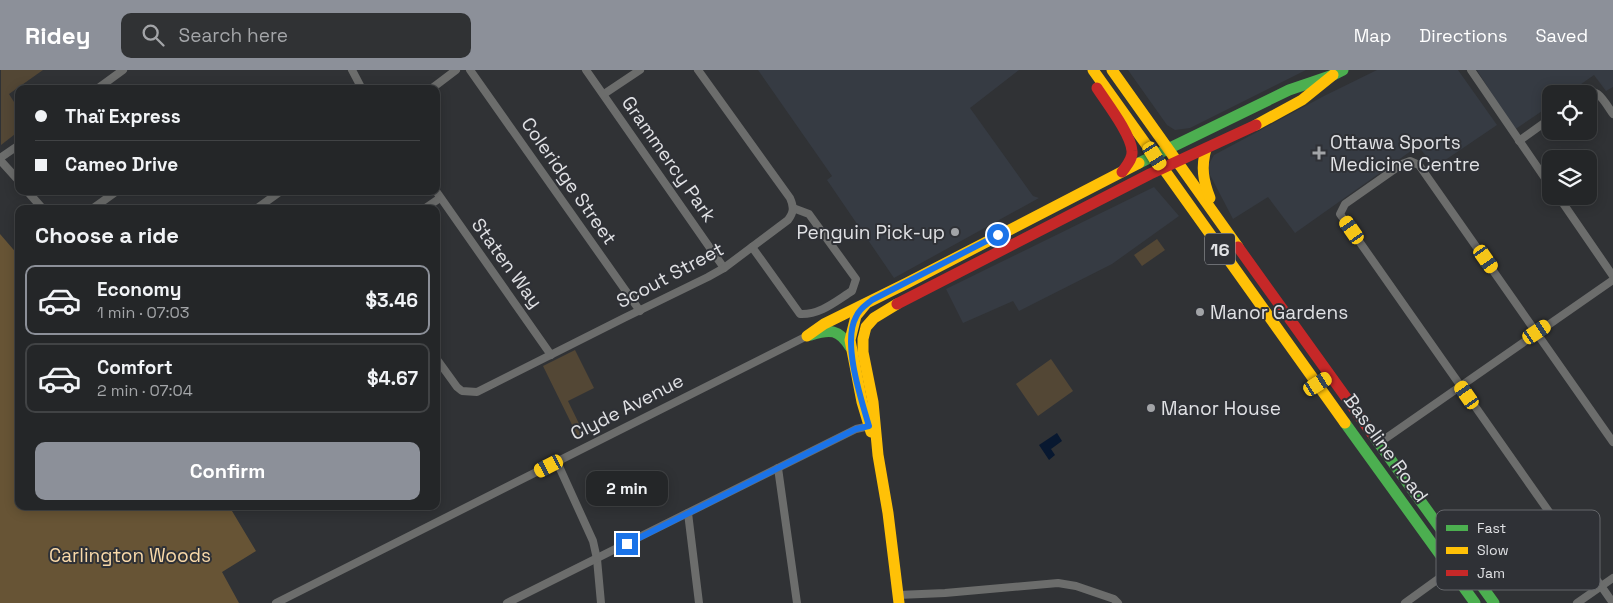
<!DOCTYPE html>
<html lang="en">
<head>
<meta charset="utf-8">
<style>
	body { margin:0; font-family:"Space Grotesk",sans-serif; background:#303234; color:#f1f3f6; height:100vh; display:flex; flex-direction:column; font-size:19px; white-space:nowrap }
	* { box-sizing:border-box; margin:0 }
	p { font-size:16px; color:#a3a5a8 }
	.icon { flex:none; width:28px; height:28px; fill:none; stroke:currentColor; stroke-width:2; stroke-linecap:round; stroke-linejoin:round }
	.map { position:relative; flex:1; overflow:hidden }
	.panel { position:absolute; left:15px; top:135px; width:425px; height:305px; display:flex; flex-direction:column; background:#242628; border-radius:10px; box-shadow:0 2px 12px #0003,0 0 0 1px #414345 }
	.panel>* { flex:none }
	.top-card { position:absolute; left:15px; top:15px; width:425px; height:110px; border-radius:10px; box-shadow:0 2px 12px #0003,0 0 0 1px #414345; display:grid; align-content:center; height:110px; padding:0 20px; background:#242628 }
	.tools { position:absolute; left:1542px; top:15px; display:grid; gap:10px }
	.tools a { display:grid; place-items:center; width:55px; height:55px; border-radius:10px; background:#242628; box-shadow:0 2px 12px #0003,0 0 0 1px #414345; font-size:25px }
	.end { position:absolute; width:22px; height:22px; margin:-11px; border:6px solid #1a73e8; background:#fff; box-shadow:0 0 0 2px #fff }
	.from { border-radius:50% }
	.bubble { position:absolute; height:35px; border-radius:10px; background:#242628; box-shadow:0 2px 12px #0003,0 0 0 1px #414345; font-size:16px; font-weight:800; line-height:35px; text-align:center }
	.car { position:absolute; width:15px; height:30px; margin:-15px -8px; border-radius:6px; box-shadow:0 0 4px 1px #0007; background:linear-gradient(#f5c518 24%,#345 0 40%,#f5c518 0 76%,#345 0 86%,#f5c518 0) }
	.top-card b { display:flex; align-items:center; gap:18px; height:48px; font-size:19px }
	.top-card b+b { border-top:1px solid #414345 }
	.top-card i { width:12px; height:12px; background:#f1f3f6 }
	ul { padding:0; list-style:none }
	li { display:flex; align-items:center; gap:15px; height:70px; margin:0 10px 8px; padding:0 10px; border:2px solid #414345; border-radius:10px }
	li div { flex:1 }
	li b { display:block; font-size:19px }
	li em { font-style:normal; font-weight:800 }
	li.on { border-color:#8c9099 }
	li>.icon { width:45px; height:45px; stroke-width:1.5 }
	h2 { padding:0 20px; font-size:22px; line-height:60px }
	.primary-button { display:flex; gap:10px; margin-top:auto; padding:10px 20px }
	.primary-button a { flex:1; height:58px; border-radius:10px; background:#8c9099; color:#fff; font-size:20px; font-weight:800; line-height:58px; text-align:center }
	header { display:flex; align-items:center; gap:30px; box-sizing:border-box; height:70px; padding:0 25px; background:#8c9099; color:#fff }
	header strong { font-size:24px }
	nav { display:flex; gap:28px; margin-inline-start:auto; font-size:18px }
	.search { width:350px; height:45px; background:#303234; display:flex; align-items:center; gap:12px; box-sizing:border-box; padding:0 18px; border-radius:10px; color:#a3a5a8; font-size:19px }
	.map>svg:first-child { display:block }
	.built { fill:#363b43 }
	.green { fill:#534735 }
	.forest { fill:#675435 }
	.water { fill:#081830 }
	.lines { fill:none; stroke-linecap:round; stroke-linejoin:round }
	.street { stroke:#6c6d6c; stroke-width:8 }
	.fast { stroke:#4caf50; stroke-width:11 }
	.slow { stroke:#ffc107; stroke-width:11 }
	.jam { stroke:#c62828; stroke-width:11 }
	.route { stroke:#1a73e8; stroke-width:6 }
	.poi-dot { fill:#a2a4a7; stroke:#2f3136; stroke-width:2 }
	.labels { text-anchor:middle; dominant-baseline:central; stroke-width:4; stroke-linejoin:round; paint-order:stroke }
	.shield { fill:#2f3136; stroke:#abacb0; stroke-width:1 }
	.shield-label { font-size:18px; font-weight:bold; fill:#e0e1e4 }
	.poi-label { font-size:19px; fill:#e0e1e4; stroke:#2f3136; text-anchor:start }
	.street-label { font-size:19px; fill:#e0e1e4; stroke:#2f3136 }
	.park-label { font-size:19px; fill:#f9d9a9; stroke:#2f3136 }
	.key { fill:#2f3136; stroke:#64666a; stroke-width:1 }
	.key-label { font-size:14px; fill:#e0e1e4 }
</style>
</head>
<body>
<header>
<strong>Ridey</strong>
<div class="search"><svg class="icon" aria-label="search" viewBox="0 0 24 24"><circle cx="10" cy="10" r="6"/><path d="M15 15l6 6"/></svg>Search here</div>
<nav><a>Map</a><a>Directions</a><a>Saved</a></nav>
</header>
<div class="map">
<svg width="1613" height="533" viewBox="0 0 1613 533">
	<rect width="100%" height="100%" fill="#303235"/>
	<g class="built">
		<path d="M758 0H1019L970 38 1033 126 1039 128 894 208 827 110 832 106Z"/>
		<path d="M1128 0H1306L1190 58 1175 60 1167 55Z"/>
		<path d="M1377 0H1458L1497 55 1435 97 1418 76 1295 163 1268 127 1233 149 1209 103V94L1214 85 1324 26Z"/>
		<path d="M1477 0H1613V17L1606 21 1594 5 1567 24H1551V35L1514 60Z"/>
		<path d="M1154 117 1179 146 1112 194 1019 241 1013 231 963 253 946 219Z"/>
	</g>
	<g class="green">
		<path d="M1 0H43L9 24 19 40V61L1 75Z"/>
		<path d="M1157 169 1165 180 1142 196 1134 185Z"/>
		<path d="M575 280 594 318 568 331 585 366 579 369 543 296Z"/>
		<path d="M1051 289 1073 321 1038 346 1016 314Z"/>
	</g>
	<path class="forest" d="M0 164 19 186V436H229L256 481 222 502 239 533H0Z"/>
	<path class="water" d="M1057 363 1062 371 1051 379 1055 385 1049 390 1039 375Z"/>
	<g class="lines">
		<g class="street">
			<path d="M352 0 362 19"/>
			<path d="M470 0 640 241"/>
			<path d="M586 0 724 198"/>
			<path d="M1471 0 1551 117"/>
			<path d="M97 19 123 0"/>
			<path d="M431 19 456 0"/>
			<path d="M604 24 640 0"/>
			<path d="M1582 24C1597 14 1605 33 1613 44"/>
			<path d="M1519 71 1551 48"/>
			<path d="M0 88 19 75"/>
			<path d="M0 90 19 111"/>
			<path d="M27 121 43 139"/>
			<path d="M436 121 551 285"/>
			<path d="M1558 126 1613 206"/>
			<path d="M92 139 117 121"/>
			<path d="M256 139 281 121"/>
			<path d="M424 139 440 128"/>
			<path d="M752 177 800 244C820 245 836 231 852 221L856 209 809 144 793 138"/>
			<path d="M436 288 457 317 462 321 477 322 624 248 708 207 724 198 788 150C794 142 794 137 790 128L698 0"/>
			<path d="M1379 373 1613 210"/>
			<path d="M557 392 593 471 597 489 601 533"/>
			<path d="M778 398 797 533"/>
			<path d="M688 443 699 533"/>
			<path d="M898 525 945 523 1058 513 1076 516 1114 529 1118 533"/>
			<path d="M276 533 807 266"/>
			<path d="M507 533 856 359 874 355"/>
			<path d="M1405 533 1452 499"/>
			<path d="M1577 533 1613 508"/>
			<path d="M1613 533 1340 144 1345 134 1402 94 1410 91 1419 95 1613 372"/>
		</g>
		<g class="fast">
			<path d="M1139 93 1289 20 1333 5 1343 0"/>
			<path d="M811 265C830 259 839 259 850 277"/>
			<path d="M1345 353 1475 533"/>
			<path d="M1373 365 1494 533"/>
		</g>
		<g class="slow">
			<path d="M1093 0 1345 353"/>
			<path d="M1112 0 1238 177"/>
			<path d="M1256 55 1302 30 1333 5"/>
			<path d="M1206 79C1201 97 1203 110 1210 128"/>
			<path d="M897 234 874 248 866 257 863 269V282L873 332 878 385 888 443 899 533"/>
			<path d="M865 235 856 246 850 270 862 332 871 362"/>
			<path d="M807 266 824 254 907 213 1139 93"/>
		</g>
		<g class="jam">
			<path d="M1097 18C1106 32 1131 64 1132 81 1133 89 1126 96 1122 102"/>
			<path d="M1238 177 1373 365"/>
			<path d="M897 234 1150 104 1256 55"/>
		</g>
	</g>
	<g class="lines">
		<path class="route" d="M627 474 856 359 869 356C861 329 842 272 856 247 859 239 866 235 872 230L998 165"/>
	</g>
	<g class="poi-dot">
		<path d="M1316.5 75.5h5v5h5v5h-5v5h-5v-5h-5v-5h5z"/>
		<circle cx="955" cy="162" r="5"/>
		<circle cx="1200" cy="242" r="5"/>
		<circle cx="1151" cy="338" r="5"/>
	</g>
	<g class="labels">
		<rect class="shield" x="1205" y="163.5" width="30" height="31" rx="4"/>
		<g class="shield-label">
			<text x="1220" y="179">16</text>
		</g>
		<g class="poi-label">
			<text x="1330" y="72">Ottawa Sports<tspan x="1330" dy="22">Medicine Centre</tspan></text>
			<text x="945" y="162" text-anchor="end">Penguin Pick-up</text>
			<text x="1210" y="242">Manor Gardens</text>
			<text x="1161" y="338">Manor House</text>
		</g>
		<g class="street-label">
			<text transform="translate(669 89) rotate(55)">Grammercy Park</text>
			<text transform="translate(569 111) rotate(55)">Coleridge Street</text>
			<text transform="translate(507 193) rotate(54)">Staten Way</text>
			<text transform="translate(670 205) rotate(-28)">Scout Street</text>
			<text transform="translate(627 337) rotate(-27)">Clyde Avenue</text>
			<text transform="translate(1386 378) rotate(54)">Baseline Road</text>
		</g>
		<g class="park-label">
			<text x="130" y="485">Carlington Woods</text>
		</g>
	</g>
	<rect x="1436" y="440" width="164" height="80" rx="8" class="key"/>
	<rect x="1446" y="455" width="22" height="6" fill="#4caf50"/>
	<rect x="1446" y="477" width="22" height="7" fill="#ffc107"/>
	<rect x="1446" y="500" width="22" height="6" fill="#c62828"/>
	<g class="key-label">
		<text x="1477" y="463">Fast</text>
		<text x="1477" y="485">Slow</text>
		<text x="1477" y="508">Jam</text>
	</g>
</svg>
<div class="tools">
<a><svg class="icon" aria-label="locate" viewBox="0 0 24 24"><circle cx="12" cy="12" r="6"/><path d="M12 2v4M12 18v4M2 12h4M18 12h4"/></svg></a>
<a><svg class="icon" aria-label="layers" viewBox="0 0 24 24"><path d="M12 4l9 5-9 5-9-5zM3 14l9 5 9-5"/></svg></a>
</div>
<i class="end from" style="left:998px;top:165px"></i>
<i class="end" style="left:627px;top:474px"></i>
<div class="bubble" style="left:586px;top:401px;width:82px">2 min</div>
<i class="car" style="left:1155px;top:86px;rotate:148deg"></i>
<i class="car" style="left:1352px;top:160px;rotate:325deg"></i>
<i class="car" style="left:1486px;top:189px;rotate:145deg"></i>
<i class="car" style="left:1537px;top:262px;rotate:56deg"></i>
<i class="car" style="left:1318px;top:314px;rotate:58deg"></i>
<i class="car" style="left:1467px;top:325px;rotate:325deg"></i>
<i class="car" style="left:549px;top:396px;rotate:243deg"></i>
<div class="top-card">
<b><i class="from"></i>Thaï Express</b>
<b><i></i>Cameo Drive</b>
</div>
<section class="panel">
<h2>Choose a ride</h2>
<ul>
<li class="on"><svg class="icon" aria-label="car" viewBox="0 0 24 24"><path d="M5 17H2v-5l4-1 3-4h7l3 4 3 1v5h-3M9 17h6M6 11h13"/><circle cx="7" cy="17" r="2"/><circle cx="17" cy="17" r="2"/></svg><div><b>Economy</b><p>1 min · 07:03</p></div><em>$3.46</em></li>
<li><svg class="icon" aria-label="car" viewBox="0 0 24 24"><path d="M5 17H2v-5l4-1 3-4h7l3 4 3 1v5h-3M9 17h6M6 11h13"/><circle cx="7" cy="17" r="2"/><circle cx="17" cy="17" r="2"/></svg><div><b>Comfort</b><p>2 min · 07:04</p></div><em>$4.67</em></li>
</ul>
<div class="primary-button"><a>Confirm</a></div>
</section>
</div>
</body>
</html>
